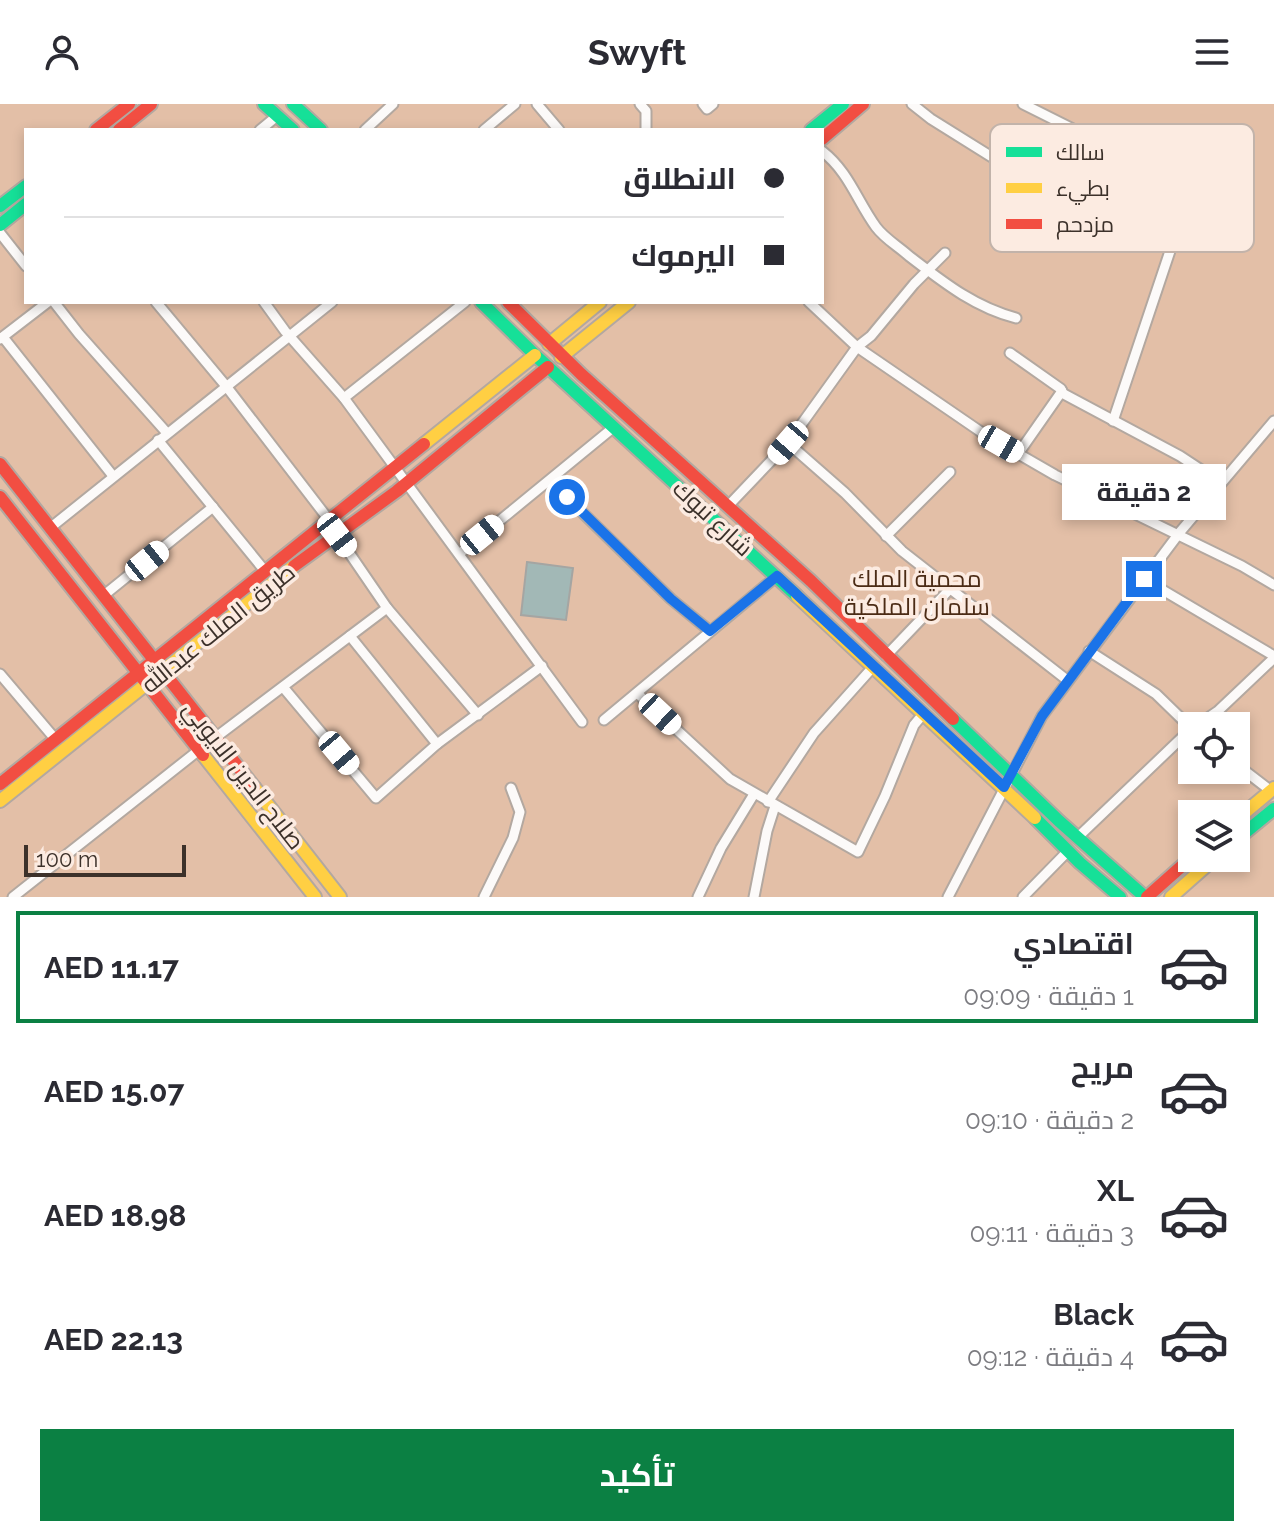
<!DOCTYPE html>
<html lang="ar">
<head>
<meta charset="utf-8">
<style>
	body { margin:0; font-family:Raleway,Cairo,sans-serif; background:#f7f7f7; color:#2b2b33; direction:rtl; height:100vh; display:flex; flex-direction:column; font-size:30px; white-space:nowrap }
	* { box-sizing:border-box; margin:0 }
	p { font-size:26px; color:#7c7c81 }
	.icon { flex:none; width:44px; height:44px; fill:none; stroke:currentColor; stroke-width:2; stroke-linecap:round; stroke-linejoin:round }
	.map { position:relative; height:793px; overflow:hidden; direction:ltr }
	.side { display:flex; flex-direction:column; background:#fff; flex:1 }
	.side>* { flex:none }
	.guide { position:absolute; left:24px; top:24px; width:800px; height:176px; border-radius:0px; box-shadow:0 4px 12px #0003; direction:rtl; display:grid; align-content:center; height:176px; padding:0 40px; background:#fff }
	.tools { position:absolute; left:1178px; top:608px; display:grid; gap:16px }
	.tools a { display:grid; place-items:center; width:72px; height:72px; border-radius:0px; background:#fff; box-shadow:0 4px 12px #0003; font-size:40px }
	.scale { position:absolute; left:24px; bottom:20px; width:162px; box-sizing:border-box; padding-left:8px; border:4px solid #3c312a; border-top:0; font-size:22px; line-height:28px; white-space:nowrap; color:#3c312a; -webkit-text-stroke:6px #fcebe1; paint-order:stroke }
	.end { position:absolute; width:36px; height:36px; margin:-18px; border:10px solid #1a73e8; background:#fff; box-shadow:0 0 0 4px #fff }
	.from { border-radius:50% }
	.bubble { position:absolute; height:56px; border-radius:0px; background:#fff; box-shadow:0 4px 12px #0003; font-size:26px; font-weight:700; line-height:56px; text-align:center; direction:rtl }
	.car { position:absolute; width:24px; height:48px; margin:-24px -12px; border-radius:10px; box-shadow:0 0 6px 2px #0007; background:linear-gradient(#fff 24%,#345 0 40%,#fff 0 76%,#345 0 86%,#fff 0) }
	.guide b { display:flex; align-items:center; gap:28px; height:76px; font-size:30px }
	.guide b+b { border-top:2px solid #e1e1e2 }
	.guide i { width:20px; height:20px; background:#2b2b33 }
	ul { padding:14px 0 0; list-style:none }
	li { display:flex; align-items:center; gap:24px; height:112px; margin:0 16px 12px; padding:0 24px; border:4px solid transparent; border-radius:0px }
	li div { flex:1 }
	li b { display:block; font-size:30px }
	li em { font-style:normal; font-weight:700 }
	li.active { border-color:#0b8043 }
	li>.icon { width:72px; height:72px; stroke-width:1.5 }
	.button { display:flex; gap:16px; margin-top:auto; padding:16px 40px }
	.button a { flex:1; height:92px; border-radius:0px; background:#0b8043; color:#fff; font-size:32px; font-weight:700; line-height:92px; text-align:center }
	header { display:flex; justify-content:space-between; align-items:center; height:104px; padding:0 40px; background:#fff; font-size:36px; font-weight:700 }
	.map>svg:first-child { display:block }
	.green { fill:#e3bfa7; fill-rule:evenodd }
	.building { fill:#a2b8b6; stroke:#a5a5a2; stroke-width:2 }
	.lines { fill:none; stroke-linecap:round; stroke-linejoin:round }
	.street-casing { stroke:#b3a8a0; stroke-width:13 }
	.fast-casing { stroke:#b3a8a0; stroke-width:16 }
	.slow-casing { stroke:#b3a8a0; stroke-width:16 }
	.jam-casing { stroke:#b3a8a0; stroke-width:16 }
	.street { stroke:#fcfaf9; stroke-width:9 }
	.fast { stroke:#16e098; stroke-width:12 }
	.slow { stroke:#ffcf43; stroke-width:12 }
	.jam { stroke:#f24e42; stroke-width:12 }
	.route { stroke:#1a73e8; stroke-width:10 }
	.labels { text-anchor:middle; dominant-baseline:central; stroke-width:7; stroke-linejoin:round; paint-order:stroke }
	.street-label { font-size:24px; fill:#3c312a; stroke:#fcebe1 }
	.park-label { font-size:24px; fill:#4b2b15; stroke:#fcebe1 }
	.key { fill:#fcebe1; stroke:#c2b3aa; stroke-width:2 }
	.key-label { font-size:22px; fill:#3c312a }
</style>
</head>
<body>
<header><svg class="icon" aria-label="menu" viewBox="0 0 24 24"><path d="M4 6h16M4 12h16M4 18h16"/></svg>Swyft<svg class="icon" aria-label="person" viewBox="0 0 24 24"><circle cx="12" cy="8" r="4"/><path d="M4 21q1-7 8-7t8 7"/></svg></header>
<div class="map">
<svg width="1274" height="793" viewBox="0 0 1274 793">
	<rect width="100%" height="100%" fill="#ecded4"/>
	<path class="green" d="M0 0H1274V793H0ZM26 26H822V198H26ZM1192 622H1236V666H1192ZM1192 710H1236V754H1192Z"/>
	<path class="building" d="M527 458 573 464 566 516 521 511Z"/>
	<g class="lines">
		<defs>
			<g id="street">
				<path d="M537 0 559 26"/>
				<path d="M640 0 646 7V26"/>
				<path d="M703 0 707 5 713 0"/>
				<path d="M912 0 931 15 1027 75 1002 102"/>
				<path d="M1023 0 1087 32 1126 58 1140 87 1172 127 1171 144 1113 317"/>
				<path d="M260 26 277 12"/>
				<path d="M365 26 393 0"/>
				<path d="M484 26 515 0"/>
				<path d="M822 47C849 68 857 97 876 123 885 135 898 142 909 152 943 178 974 203 1016 214"/>
				<path d="M0 129 26 162"/>
				<path d="M54 198 79 230 167 329"/>
				<path d="M156 198 226 282 329 416"/>
				<path d="M264 198 285 227 344 294 582 618"/>
				<path d="M809 198 857 243 984 330 1055 371 1242 462 1274 481"/>
				<path d="M3 233 113 372"/>
				<path d="M0 235 48 198"/>
				<path d="M1010 249 1061 285 1062 289 1180 352 1221 379"/>
				<path d="M344 294 465 198"/>
				<path d="M158 336 265 467"/>
				<path d="M788 339 845 389 902 447 1067 576"/>
				<path d="M1018 350 1062 287"/>
				<path d="M550 377 671 495 710 527"/>
				<path d="M729 401 788 339 857 243 871 232 914 180 945 149"/>
				<path d="M50 424 332 198"/>
				<path d="M337 431 387 504 478 611"/>
				<path d="M886 432 950 368"/>
				<path d="M459 450 614 323"/>
				<path d="M1144 475 1274 552"/>
				<path d="M103 492 213 403"/>
				<path d="M350 532 437 640"/>
				<path d="M1089 547 1156 590 1191 624"/>
				<path d="M886 552 950 485"/>
				<path d="M0 570 56 636"/>
				<path d="M283 583 376 694 437 640 542 562"/>
				<path d="M637 589 730 675 858 748 885 692 914 621 924 609"/>
				<path d="M604 616 777 472"/>
				<path d="M1196 622 1218 607 1274 554"/>
				<path d="M1236 660 1271 687"/>
				<path d="M768 698 814 629 873 563"/>
				<path d="M1078 733 1192 624"/>
				<path d="M13 793 199 646 387 504"/>
				<path d="M484 793 513 734 520 708 511 684"/>
				<path d="M698 793 721 744 754 690"/>
				<path d="M754 793 767 727 775 702"/>
				<path d="M948 793 1042 612 1180 428 1274 317"/>
				<path d="M1023 793 1068 747"/>
			</g>
			<g id="fast">
				<path d="M264 0 293 26"/>
				<path d="M293 0 321 26"/>
				<path d="M811 26 843 0"/>
				<path d="M0 102 26 82"/>
				<path d="M0 121 26 100"/>
				<path d="M481 198 535 251 797 492"/>
				<path d="M953 615 1059 717 1145 793"/>
				<path d="M1035 714 1080 759 1120 793"/>
				<path d="M1236 736 1274 705"/>
			</g>
			<g id="slow">
				<path d="M549 240 600 198"/>
				<path d="M561 253 629 198"/>
				<path d="M424 340 535 251"/>
				<path d="M797 492 1035 714"/>
				<path d="M203 651 315 793"/>
				<path d="M254 683 340 793"/>
				<path d="M0 697 294 462"/>
				<path d="M1236 716 1274 684"/>
				<path d="M1171 793 1215 754"/>
			</g>
			<g id="jam">
				<path d="M96 26 129 0"/>
				<path d="M119 26 151 0"/>
				<path d="M822 35 863 0"/>
				<path d="M508 198 581 270 811 477 953 615"/>
				<path d="M0 360 254 683"/>
				<path d="M0 393 203 651"/>
				<path d="M294 462 397 387 548 263"/>
				<path d="M0 680 424 340"/>
				<path d="M1147 793 1192 753"/>
			</g>
		</defs>
		<use href="#street" class="street-casing"/>
		<use href="#fast" class="fast-casing"/>
		<use href="#slow" class="slow-casing"/>
		<use href="#jam" class="jam-casing"/>
		<use href="#street" class="street"/>
		<use href="#fast" class="fast"/>
		<use href="#slow" class="slow"/>
		<use href="#jam" class="jam"/>
	</g>
	<g class="lines">
		<path class="route" d="M567 393 671 495 710 527 777 472 1004 683 1042 612 1144 475"/>
	</g>
	<g class="labels">
		<g class="street-label">
			<text transform="translate(713 414) rotate(43)">شارع تبوك</text>
			<text transform="translate(218 524) rotate(-39)">طريق الملك عبدالله</text>
			<text transform="translate(244 671) rotate(52)">صلاح الدين الايوبي</text>
		</g>
		<g class="park-label">
			<text x="917" y="474">محمية الملك<tspan x="917" dy="28">سلمان الملكية</tspan></text>
		</g>
	</g>
	<rect x="990" y="20" width="264" height="128" rx="12" class="key"/>
	<rect x="1006" y="43" width="36" height="10" fill="#16e098"/>
	<rect x="1006" y="79" width="36" height="10" fill="#ffcf43"/>
	<rect x="1006" y="115" width="36" height="10" fill="#f24e42"/>
	<g class="key-label">
		<text x="1056" y="56">سالك</text>
		<text x="1056" y="92">بطيء</text>
		<text x="1056" y="128">مزدحم</text>
	</g>
</svg>
<div class="tools">
<a><svg class="icon" aria-label="locate" viewBox="0 0 24 24"><circle cx="12" cy="12" r="6"/><path d="M12 2v4M12 18v4M2 12h4M18 12h4"/></svg></a>
<a><svg class="icon" aria-label="layers" viewBox="0 0 24 24"><path d="M12 4l9 5-9 5-9-5zM3 14l9 5 9-5"/></svg></a>
</div>
<div class="scale">100 m</div>
<i class="end from" style="left:567px;top:393px"></i>
<i class="end" style="left:1144px;top:475px"></i>
<div class="bubble" style="left:1062px;top:360px;width:164px">2 دقيقة</div>
<i class="car" style="left:788px;top:339px;rotate:221deg"></i>
<i class="car" style="left:1001px;top:340px;rotate:120deg"></i>
<i class="car" style="left:337px;top:431px;rotate:142deg"></i>
<i class="car" style="left:482px;top:431px;rotate:51deg"></i>
<i class="car" style="left:147px;top:457px;rotate:51deg"></i>
<i class="car" style="left:660px;top:610px;rotate:133deg"></i>
<i class="car" style="left:339px;top:649px;rotate:140deg"></i>
<div class="guide">
<b><i class="from"></i>الانطلاق</b>
<b><i></i>اليرموك</b>
</div>
</div>
<section class="side">
<ul>
<li class="active"><svg class="icon" aria-label="car" viewBox="0 0 24 24"><path d="M5 17H2v-5l4-1 3-4h7l3 4 3 1v5h-3M9 17h6M6 11h13"/><circle cx="7" cy="17" r="2"/><circle cx="17" cy="17" r="2"/></svg><div><b>اقتصادي</b><p>1 دقيقة · 09:09</p></div><em>AED 11.17</em></li>
<li><svg class="icon" aria-label="car" viewBox="0 0 24 24"><path d="M5 17H2v-5l4-1 3-4h7l3 4 3 1v5h-3M9 17h6M6 11h13"/><circle cx="7" cy="17" r="2"/><circle cx="17" cy="17" r="2"/></svg><div><b>مريح</b><p>2 دقيقة · 09:10</p></div><em>AED 15.07</em></li>
<li><svg class="icon" aria-label="car" viewBox="0 0 24 24"><path d="M5 17H2v-5l4-1 3-4h7l3 4 3 1v5h-3M9 17h6M6 11h13"/><circle cx="7" cy="17" r="2"/><circle cx="17" cy="17" r="2"/></svg><div><b>XL</b><p>3 دقيقة · 09:11</p></div><em>AED 18.98</em></li>
<li><svg class="icon" aria-label="car" viewBox="0 0 24 24"><path d="M5 17H2v-5l4-1 3-4h7l3 4 3 1v5h-3M9 17h6M6 11h13"/><circle cx="7" cy="17" r="2"/><circle cx="17" cy="17" r="2"/></svg><div><b>Black</b><p>4 دقيقة · 09:12</p></div><em>AED 22.13</em></li>
</ul>
<div class="button"><a>تأكيد</a></div>
</section>
</body>
</html>
